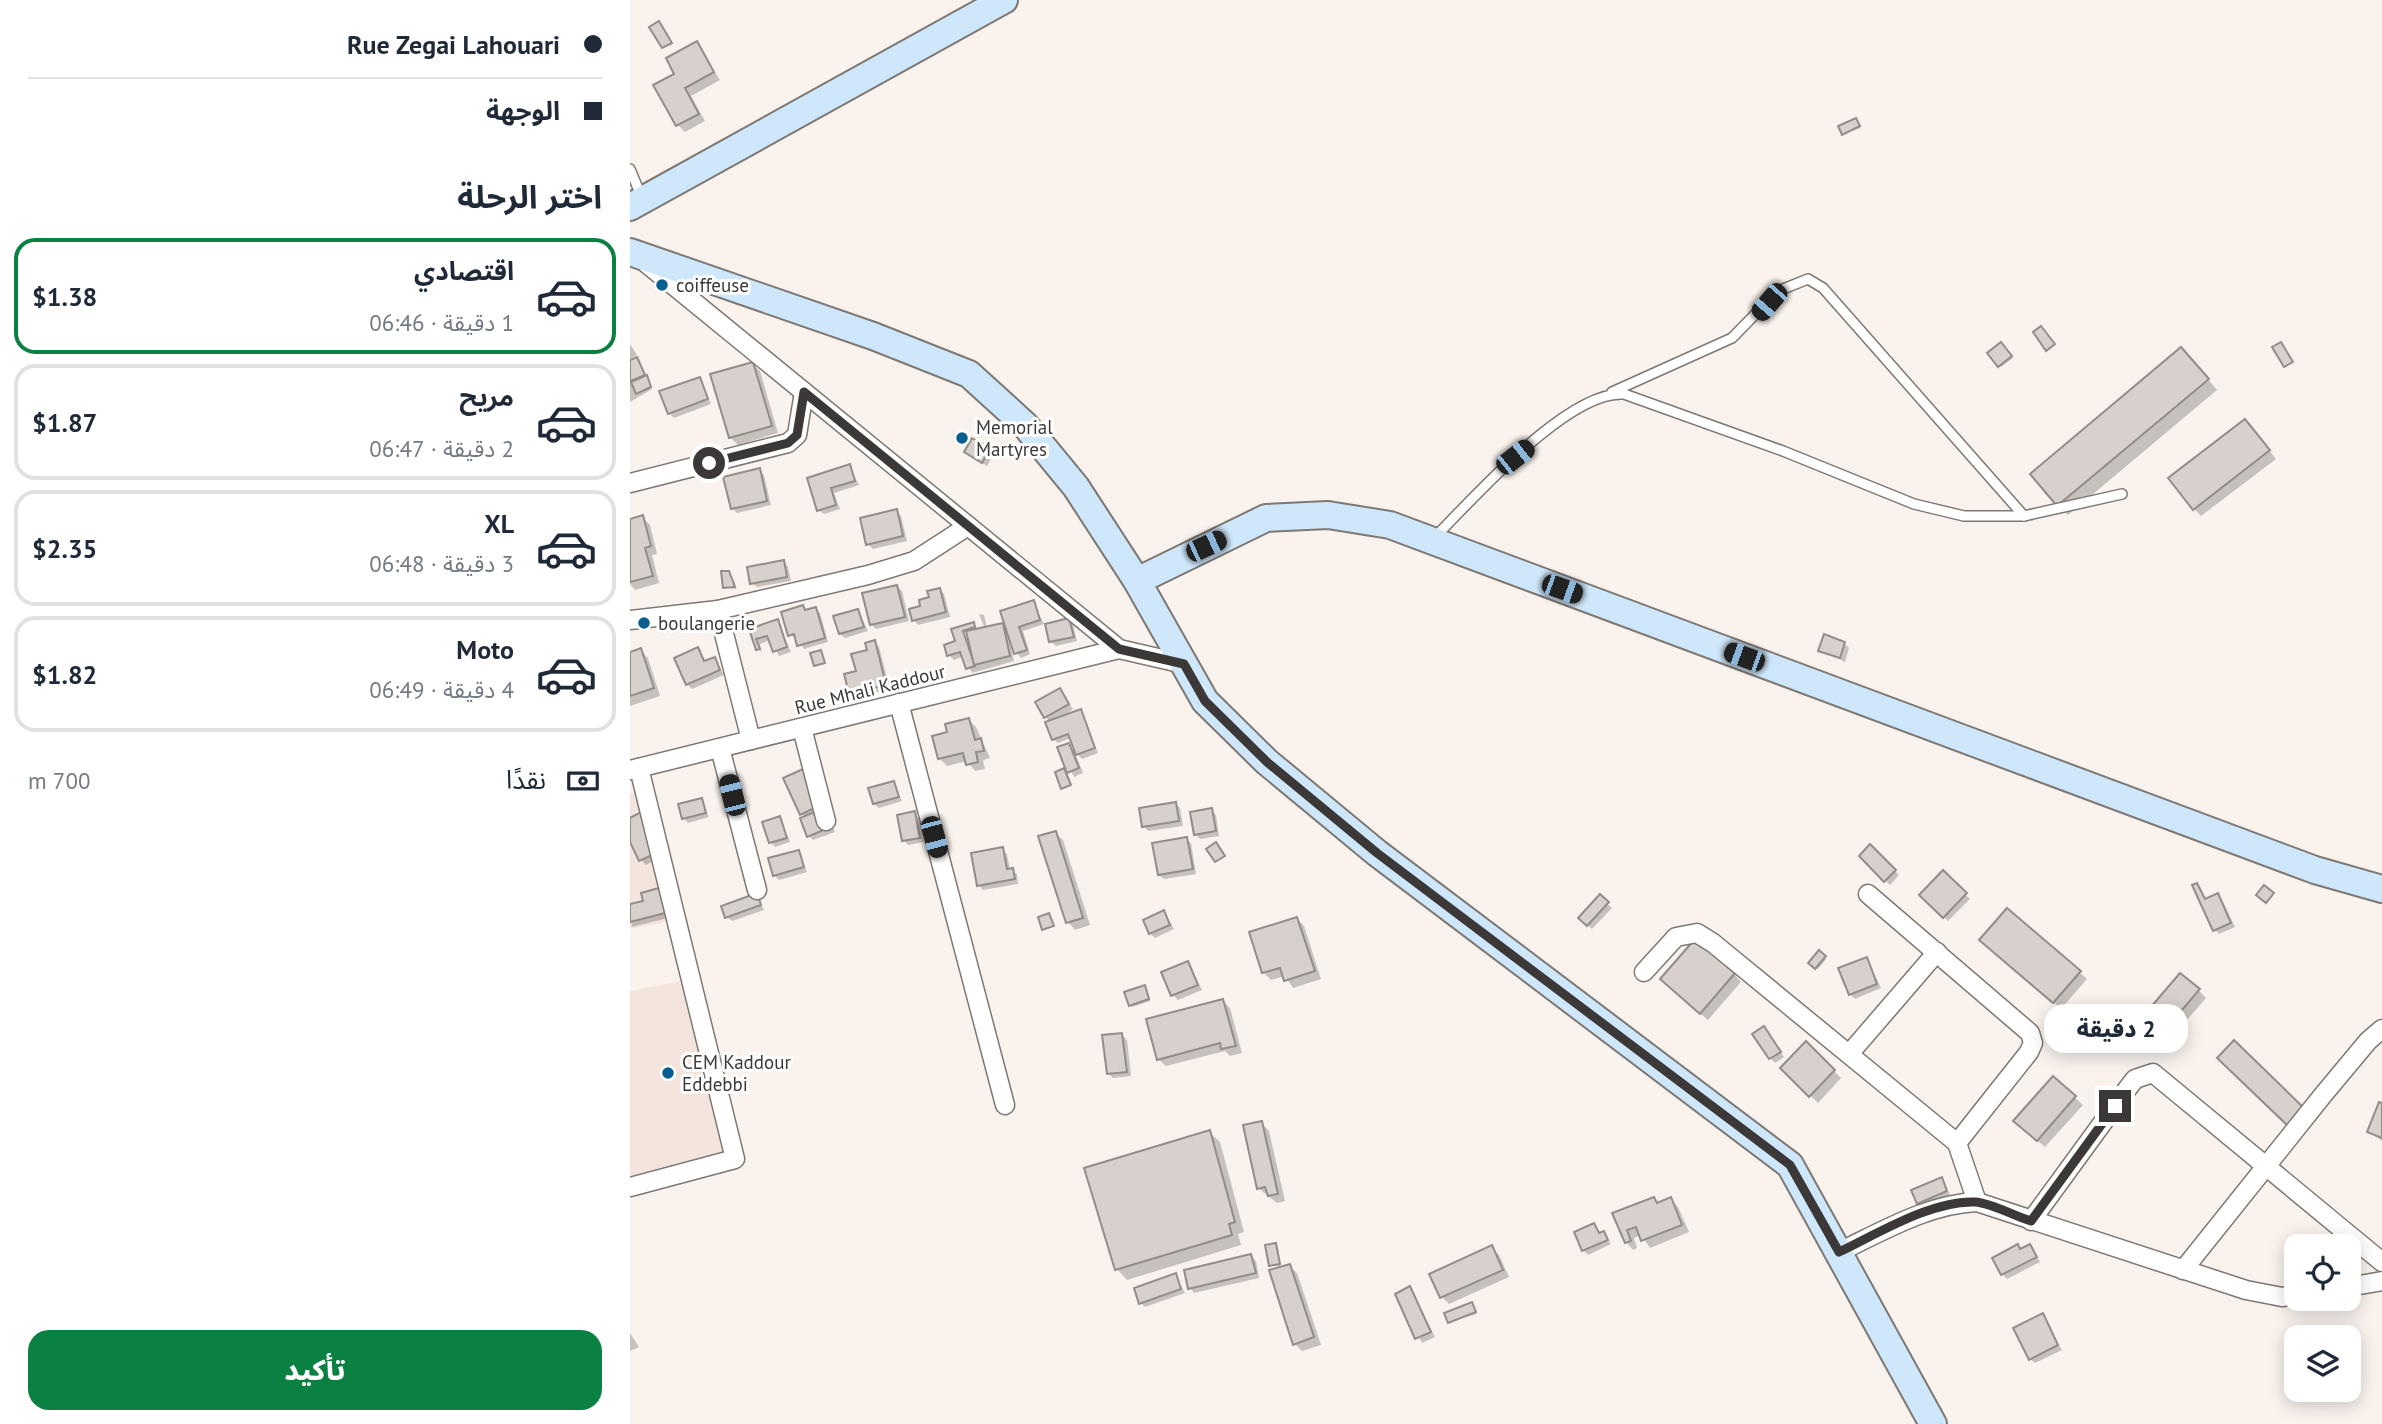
<!DOCTYPE html>
<html lang="ar">
<head>
<meta charset="utf-8">
<style>
	body { margin:0; font-family:"PT Sans","Noto Sans Arabic",sans-serif; background:#f2f2f3; color:#1f2937; direction:rtl; height:100vh; display:flex; flex-direction:column; font-size:26px; white-space:nowrap }
	* { box-sizing:border-box; margin:0 }
	p { font-size:23px; color:#747a83 }
	.icon { flex:none; width:38px; height:38px; fill:none; stroke:currentColor; stroke-width:2; stroke-linecap:round; stroke-linejoin:round }
	.map { position:relative; flex:1; overflow:hidden; direction:ltr }
	.drawer { display:flex; flex-direction:column; background:#fff; width:630px }
	.drawer>* { flex:none }
	.guide { display:grid; align-content:center; height:154px; padding:0 28px; background:#fff }
	.controls { position:absolute; left:1654px; top:1234px; display:grid; gap:14px }
	.controls a { display:grid; place-items:center; width:77px; height:77px; border-radius:14px; background:#fff; box-shadow:0 4px 18px #0003; font-size:35px }
	.end { position:absolute; width:32px; height:32px; margin:-16px; border:9px solid #3b3837; background:#fff; box-shadow:0 0 0 4px #fff }
	.from { border-radius:50% }
	.bubble { position:absolute; height:49px; border-radius:21px; background:#fff; box-shadow:0 4px 18px #0003; font-size:23px; font-weight:800; line-height:49px; text-align:center; direction:rtl }
	.car { position:absolute; width:21px; height:42px; margin:-21px -10px; border-radius:9px; box-shadow:0 0 5px 2px #0007; background:linear-gradient(#222 24%,#8ab4d8 0 40%,#222 0 76%,#8ab4d8 0 86%,#222 0) }
	.guide b { display:flex; align-items:center; gap:24px; height:66px; font-size:26px }
	.guide b+b { border-top:2px solid #e0e1e3 }
	.guide i { width:18px; height:18px; background:#1f2937 }
	ul { padding:0; list-style:none }
	li { display:flex; align-items:center; gap:21px; height:116px; margin:0 14px 10px; padding:0 14px; border:4px solid #e0e1e3; border-radius:21px }
	li div { flex:1 }
	li b { display:block; font-size:26px }
	li em { font-style:normal; font-weight:800 }
	li.active { border-color:#0b8043 }
	li>.icon { width:63px; height:63px; stroke-width:1.5 }
	h2 { padding:0 28px; font-size:32px; line-height:84px }
	.pay { display:flex; align-items:center; gap:18px; height:77px; padding:0 28px; font-size:26px }
	.pay p { margin-inline-start:auto }
	.action { display:flex; gap:14px; margin-top:auto; padding:14px 28px }
	.action a { flex:1; height:80px; border-radius:21px; background:#0b8043; color:#fff; font-size:28px; font-weight:800; line-height:80px; text-align:center }
	main { display:flex; flex:1; min-height:0 }
	.map>svg:first-child { display:block }
	.built { fill:#f3e5dd }
	.shadow { fill:#0003; fill-rule:evenodd }
	.building { fill:#d8d0cc; stroke:#938c88; stroke-width:2 }
	.lines { fill:none; stroke-linecap:round; stroke-linejoin:round }
	.lane-casing { stroke:#7e7874; stroke-width:12 }
	.street-casing { stroke:#7e7874; stroke-width:21 }
	.secondary-casing { stroke:#7e7874; stroke-width:30 }
	.lane { stroke:#fff; stroke-width:9 }
	.street { stroke:#fff; stroke-width:18 }
	.secondary { stroke:#cee7fa; stroke-width:26 }
	.route { stroke:#3b3837; stroke-width:9 }
	.poi-dot { fill:#085e8f; stroke:#fff; stroke-width:2.5 }
	.labels { text-anchor:middle; dominant-baseline:central; stroke-width:6; stroke-linejoin:round; paint-order:stroke }
	.poi-label { font-size:19px; fill:#3b3837; stroke:#fff; text-anchor:start }
	.street-label { font-size:19px; fill:#3b3837; stroke:#fff }
</style>
</head>
<body>
<main>
<div class="map">
<svg width="1752" height="1424" viewBox="0 0 1752 1424">
	<rect width="100%" height="100%" fill="#f9f2ed"/>
	<g class="built">
		<path d="M7 792 40 921 0 929V794Z"/>
		<path d="M52 981 98 1155 0 1177V991Z"/>
	</g>
	<g class="shadow">
		<path d="M66 43 90 80 61 96 75 121 55 132 48 125 47 74Z"/>
		<path d="M1227 121 1231 128 1213 134Z"/>
		<path d="M0 344 7 355 0 359Z"/>
		<path d="M1371 344 1383 358 1371 367 1360 353Z"/>
		<path d="M7 359 22 389 0 402V362Z"/>
		<path d="M1561 359 1587 390 1438 515 1428 505Z"/>
		<path d="M123 364 130 371 148 433 108 445 100 437Z"/>
		<path d="M69 379 81 404 44 418 39 413Z"/>
		<path d="M1622 428 1646 459 1571 516 1564 509Z"/>
		<path d="M359 450 364 454 357 466 336 452Z"/>
		<path d="M219 466 229 485 204 493 210 509 194 514 189 510 179 479Z"/>
		<path d="M129 470 134 475 141 505 107 513 103 509Z"/>
		<path d="M266 511 271 516 277 541 243 549 238 544Z"/>
		<path d="M12 517 20 525 27 554 22 555 29 583 5 590 0 584V521Z"/>
		<path d="M154 562 158 567 161 581 127 587 122 583Z"/>
		<path d="M98 572 101 580 105 582 106 589 94 587Z"/>
		<path d="M267 586 272 591 279 621 246 629 241 624Z"/>
		<path d="M309 590 314 594 320 617 288 625 284 620Z"/>
		<path d="M403 602 414 624 393 631 400 654 391 658 380 644 384 661 342 673 334 656 324 660 319 655 328 642 324 631 343 624 348 629H355L349 614 354 615 357 628 372 625 379 631ZM338 630 344 657 342 658 332 632Z"/>
		<path d="M173 607 177 611 185 609 190 613 198 642 174 649 167 639 160 635Z"/>
		<path d="M228 611 238 631 215 638 210 634Z"/>
		<path d="M439 620 443 625 447 641 426 646 421 642Z"/>
		<path d="M147 621 161 652 149 656 140 640 130 644 132 654 121 630Z"/>
		<path d="M245 642 249 647 260 689 225 698 221 693Z"/>
		<path d="M1214 643 1219 648 1215 662 1190 650Z"/>
		<path d="M10 650 18 658 30 696 0 706V654Z"/>
		<path d="M68 650 76 663 84 659 94 675 62 689 57 684Z"/>
		<path d="M430 690 443 709 430 719 450 711 468 753 452 759 444 750 453 773 444 777 429 748 438 745 447 753 441 738 428 743 423 739 421 722 415 717Z"/>
		<path d="M339 720 346 727 360 758 353 760 355 769 345 771 337 761 317 766 309 758 319 734Z"/>
		<path d="M155 779 198 815 205 832 183 840 179 836 175 818Z"/>
		<path d="M263 782 272 801 249 808 244 804Z"/>
		<path d="M71 800 79 817 58 823 54 818Z"/>
		<path d="M546 804 550 808 553 826 518 831 514 826Z"/>
		<path d="M581 810 586 815 589 836 570 839 565 834Z"/>
		<path d="M284 813 289 818 294 842 278 845 274 840Z"/>
		<path d="M150 818 160 842 145 847 140 842Z"/>
		<path d="M0 820 34 855 16 865 11 860 0 839Z"/>
		<path d="M425 833 433 840 460 925 445 930 438 922Z"/>
		<path d="M556 839 561 843 566 874 534 879 529 875Z"/>
		<path d="M1240 847 1269 875 1260 885 1231 856Z"/>
		<path d="M372 849 377 854 380 870 387 874 388 884 353 890 349 885Z"/>
		<path d="M168 852 177 872 149 880 144 875Z"/>
		<path d="M1313 873 1340 899 1318 921 1291 895Z"/>
		<path d="M1567 885 1576 900 1588 895 1592 900 1605 927 1589 934 1585 930Z"/>
		<path d="M126 895 134 910 102 921 97 917Z"/>
		<path d="M970 897 982 908 962 929 950 918Z"/>
		<path d="M15 902 46 916 2 927 0 906Z"/>
		<path d="M534 912 544 929 525 938 520 933Z"/>
		<path d="M667 919 674 926 691 979 663 988 655 976 641 980 633 972Z"/>
		<path d="M1359 948 1449 972 1457 979 1431 1009Z"/>
		<path d="M1189 953 1196 959 1188 969 1181 963Z"/>
		<path d="M1237 959 1251 988 1225 999 1220 994Z"/>
		<path d="M558 963 572 990 548 1000 543 995Z"/>
		<path d="M1104 974 1111 982 1078 1020 1039 987Z"/>
		<path d="M516 989 520 1001 502 1007 500 1005Z"/>
		<path d="M1568 990 1576 998 1535 1045 1517 1029Z"/>
		<path d="M593 1001 600 1008 612 1053 600 1056 595 1051 536 1066 528 1059Z"/>
		<path d="M1134 1029 1154 1057 1145 1063 1140 1058Z"/>
		<path d="M492 1035 497 1040 501 1076 483 1078 478 1073Z"/>
		<path d="M1176 1044 1211 1078 1188 1103 1152 1068Z"/>
		<path d="M1423 1078 1453 1105 1415 1147 1393 1128Z"/>
		<path d="M1752 1104V1141L1739 1132Z"/>
		<path d="M632 1123 639 1131 655 1201 647 1203 628 1188Z"/>
		<path d="M579 1132 590 1142 614 1232 608 1234 611 1245 497 1280 487 1269Z"/>
		<path d="M1311 1179 1321 1196 1293 1208 1288 1203Z"/>
		<path d="M1024 1199 1029 1204 1041 1199 1048 1207 1059 1232 1020 1248 1011 1235 1004 1238 1007 1248 1003 1250 996 1242 984 1214Z"/>
		<path d="M964 1225 981 1244 958 1255 953 1250Z"/>
		<path d="M645 1245 651 1268 659 1266 667 1273 691 1345 672 1351 665 1344 651 1266H641Z"/>
		<path d="M1400 1246 1410 1262 1377 1279 1372 1274 1388 1247 1391 1250Z"/>
		<path d="M861 1247 869 1255 879 1277 819 1304 812 1297Z"/>
		<path d="M621 1256 626 1261 629 1278 564 1293 560 1288Z"/>
		<path d="M545 1275 555 1293 515 1307 511 1303Z"/>
		<path d="M780 1289 805 1337 792 1343 767 1295Z"/>
		<path d="M842 1304 847 1314 819 1322Z"/>
		<path d="M1412 1316 1432 1350 1405 1363 1400 1359Z"/>
		<path d="M0 1333 9 1347 0 1351Z"/>
	</g>
	<g class="building">
		<path d="M29 21 42 43 32 48 19 27Z"/>
		<path d="M67 41 84 72 55 88 69 114 46 126 23 85 44 74 36 58Z"/>
		<path d="M1226 118 1230 126 1212 135 1208 126Z"/>
		<path d="M1411 326 1425 344 1416 351 1403 332Z"/>
		<path d="M1371 342 1382 356 1368 367 1357 353Z"/>
		<path d="M1651 342 1663 362 1654 367 1642 347Z"/>
		<path d="M1551 347 1579 379 1427 506 1400 474Z"/>
		<path d="M7 357 15 375 0 381V360Z"/>
		<path d="M123 362 142 426 99 438 80 374Z"/>
		<path d="M17 375 21 387 6 394 1 382Z"/>
		<path d="M70 377 78 399 38 414 29 391Z"/>
		<path d="M1615 419 1640 450 1563 510 1538 478Z"/>
		<path d="M342 438 360 448 352 463 334 452Z"/>
		<path d="M220 464 225 481 201 488 206 505 187 511 177 478Z"/>
		<path d="M130 468 137 501 101 509 93 477Z"/>
		<path d="M267 509 273 536 236 545 230 518Z"/>
		<path d="M13 515 21 546 15 548 23 576 0 582V519Z"/>
		<path d="M154 560 157 577 120 584 117 567Z"/>
		<path d="M91 571H99L105 587 93 588Z"/>
		<path d="M267 585 275 617 240 625 232 593Z"/>
		<path d="M310 588 316 612 282 621 279 609 290 606 289 600 299 597 297 591Z"/>
		<path d="M404 600 410 620 389 627 397 650 384 654 370 611Z"/>
		<path d="M173 605 175 610 186 607 195 638 167 646 164 634 158 636 151 612Z"/>
		<path d="M228 609 234 627 209 634 203 616Z"/>
		<path d="M439 618 444 637 419 642 415 624Z"/>
		<path d="M148 619 157 647 143 652 137 636 126 639 130 649 126 650 119 629Z"/>
		<path d="M344 622 345 627 333 631 345 666 336 669 330 652 317 656 314 645 325 641 321 629Z"/>
		<path d="M373 623 380 656 344 665 336 631Z"/>
		<path d="M1194 634 1215 642 1210 658 1188 651Z"/>
		<path d="M245 640 256 685 219 694 214 674 226 671 221 654 237 650 235 643Z"/>
		<path d="M68 647 74 661 85 657 90 670 56 685 44 658Z"/>
		<path d="M11 648 24 688 0 696V652Z"/>
		<path d="M191 650 195 663 184 666 180 653Z"/>
		<path d="M430 688 439 704 414 718 405 702Z"/>
		<path d="M451 709 465 748 446 755 438 734 422 740 415 722Z"/>
		<path d="M339 718 345 740 351 738 354 751 346 752 348 762 336 765 333 753 308 759 302 736 317 732 315 724Z"/>
		<path d="M439 743 449 768 437 773 427 747Z"/>
		<path d="M182 765 193 804 170 815 153 778Z"/>
		<path d="M434 768 441 785 431 789 425 772Z"/>
		<path d="M264 781 269 797 243 804 238 788Z"/>
		<path d="M72 798 76 813 52 819 48 804Z"/>
		<path d="M546 802 549 821 512 827 509 808Z"/>
		<path d="M194 808 201 827 177 837 170 818Z"/>
		<path d="M582 808 586 831 564 835 560 812Z"/>
		<path d="M285 811 290 838 272 841 267 815Z"/>
		<path d="M11 812 31 851 9 861 0 842V818Z"/>
		<path d="M150 816 157 838 139 843 132 822Z"/>
		<path d="M426 831 453 918 436 923 408 836Z"/>
		<path d="M557 837 563 869 528 875 522 843Z"/>
		<path d="M586 842 595 856 585 862 576 849Z"/>
		<path d="M1240 844 1266 870 1254 882 1229 856Z"/>
		<path d="M373 847 377 869 383 868 385 879 347 886 341 853Z"/>
		<path d="M169 850 174 867 143 876 138 858Z"/>
		<path d="M1313 870 1337 893 1313 918 1289 895Z"/>
		<path d="M1567 883 1575 899 1588 893 1601 923 1583 931 1562 885Z"/>
		<path d="M1634 885 1644 893 1636 903 1626 895Z"/>
		<path d="M36 886 43 911 0 922V904L13 901 11 893Z"/>
		<path d="M127 893 131 905 95 918 91 906Z"/>
		<path d="M970 894 979 902 957 926 948 918Z"/>
		<path d="M1377 908 1451 971 1423 1003 1349 940Z"/>
		<path d="M534 910 540 925 519 934 513 920Z"/>
		<path d="M419 913 424 926 412 930 408 917Z"/>
		<path d="M667 917 685 971 654 981 650 968 632 973 619 932Z"/>
		<path d="M1065 939 1105 973 1070 1014 1030 979Z"/>
		<path d="M1189 950 1196 956 1185 969 1178 963Z"/>
		<path d="M1237 957 1247 984 1219 995 1208 968Z"/>
		<path d="M558 961 568 985 541 996 531 972Z"/>
		<path d="M1550 973 1570 989 1527 1039 1508 1022Z"/>
		<path d="M515 985 519 999 499 1006 494 992Z"/>
		<path d="M593 999 606 1046 591 1049 590 1043 527 1060 516 1019Z"/>
		<path d="M1134 1026 1151 1052 1139 1059 1122 1034Z"/>
		<path d="M492 1033 497 1072 477 1074 472 1035Z"/>
		<path d="M1604 1040 1675 1109 1658 1126 1587 1058Z"/>
		<path d="M1176 1041 1205 1070 1179 1097 1150 1068Z"/>
		<path d="M1423 1076 1446 1096 1407 1141 1383 1121Z"/>
		<path d="M1749 1102 1752 1103V1138L1737 1132Z"/>
		<path d="M632 1121 648 1194 638 1196 635 1187 627 1189 613 1125Z"/>
		<path d="M580 1130 605 1222 599 1224 602 1235 485 1270 454 1168Z"/>
		<path d="M1312 1177 1317 1191 1287 1204 1281 1190Z"/>
		<path d="M1024 1197 1027 1203 1041 1197 1052 1225 1011 1241 1006 1227 997 1230 1001 1241 995 1243 982 1213Z"/>
		<path d="M964 1223 969 1233 974 1231 978 1240 952 1251 944 1232Z"/>
		<path d="M646 1243 650 1264 639 1266 635 1245Z"/>
		<path d="M1388 1244 1390 1249 1400 1244 1407 1257 1371 1275 1362 1258Z"/>
		<path d="M862 1245 873 1270 810 1298 799 1274Z"/>
		<path d="M621 1254 626 1273 558 1289 554 1270Z"/>
		<path d="M660 1264 684 1337 663 1345 639 1270Z"/>
		<path d="M546 1273 551 1289 509 1304 504 1288Z"/>
		<path d="M780 1286 801 1332 785 1339 765 1294Z"/>
		<path d="M842 1302 846 1312 818 1323 814 1313Z"/>
		<path d="M1413 1313 1428 1345 1399 1360 1383 1328Z"/>
	</g>
	<g class="lines">
		<defs>
			<g id="lane">
				<path d="M0 169 12 198"/>
				<path d="M982 392 1102 338 1148 291 1178 279 1193 288 1394 516"/>
				<path d="M805 537C844 498 938 390 994 394L1153 451 1284 504 1334 516H1394L1492 494"/>
			</g>
			<g id="street">
				<path d="M16 263 489 649 554 664"/>
				<path d="M0 483 158 443 167 435 174 392"/>
				<path d="M88 610 121 740"/>
				<path d="M0 620 88 610 238 575 284 561 338 526"/>
				<path d="M269 703 375 1105"/>
				<path d="M172 728 196 821"/>
				<path d="M90 748 127 890"/>
				<path d="M0 770 489 649"/>
				<path d="M1238 894 1400 1033 1403 1043 1399 1052 1327 1143"/>
				<path d="M1014 972 1046 937 1067 933 1083 943 1327 1143 1347 1202"/>
				<path d="M1220 1053 1307 952"/>
				<path d="M0 1187 105 1159 9 768"/>
				<path d="M1401 1221 1498 1088 1505 1079 1523 1073 1752 1262"/>
				<path d="M1209 1252C1253 1231 1298 1204 1347 1202L1616 1290 1652 1297 1666 1295"/>
				<path d="M1553 1270 1693 1095 1738 1041 1752 1029"/>
				<path d="M1718 1287 1752 1281"/>
			</g>
			<g id="secondary">
				<path d="M0 207 374 0"/>
				<path d="M0 252 243 336 339 374 395 425 446 487 507 581 575 701 637 762 747 853 1160 1165 1303 1424"/>
				<path d="M507 581 636 518 698 515 760 525 1685 870 1752 889"/>
			</g>
		</defs>
		<use href="#lane" class="lane-casing"/>
		<use href="#street" class="street-casing"/>
		<use href="#secondary" class="secondary-casing"/>
		<use href="#lane" class="lane"/>
		<use href="#street" class="street"/>
		<use href="#secondary" class="secondary"/>
	</g>
	<g class="lines">
		<path class="route" d="M79 463 158 443 167 435 174 392 489 649 554 664 575 701 637 762 747 853 1160 1165 1209 1252C1247 1234 1302 1200 1345 1202 1362 1203 1384 1216 1401 1221L1485 1106"/>
	</g>
	<g class="poi-dot">
		<circle cx="32" cy="285" r="7"/>
		<circle cx="332" cy="438" r="7"/>
		<circle cx="14" cy="623" r="7"/>
		<circle cx="38" cy="1073" r="7"/>
	</g>
	<g class="labels">
		<g class="poi-label">
			<text x="46" y="285">coiffeuse</text>
			<text x="346" y="427">Memorial<tspan x="346" dy="22">Martyres</tspan></text>
			<text x="28" y="623">boulangerie</text>
			<text x="52" y="1062">CEM Kaddour<tspan x="52" dy="22">Eddebbi</tspan></text>
		</g>
		<g class="street-label">
			<text transform="translate(240 689) rotate(-14)">Rue Mhali Kaddour</text>
		</g>
	</g>
</svg>
<div class="controls">
<a><svg class="icon" aria-label="locate" viewBox="0 0 24 24"><circle cx="12" cy="12" r="6"/><path d="M12 2v4M12 18v4M2 12h4M18 12h4"/></svg></a>
<a><svg class="icon" aria-label="layers" viewBox="0 0 24 24"><path d="M12 4l9 5-9 5-9-5zM3 14l9 5 9-5"/></svg></a>
</div>
<i class="end from" style="left:79px;top:463px"></i>
<i class="end" style="left:1485px;top:1106px"></i>
<div class="bubble" style="left:1414px;top:1004px;width:144px">2 دقيقة</div>
<i class="car" style="left:1139px;top:302px;rotate:221deg"></i>
<i class="car" style="left:885px;top:457px;rotate:52deg"></i>
<i class="car" style="left:576px;top:546px;rotate:65deg"></i>
<i class="car" style="left:932px;top:589px;rotate:110deg"></i>
<i class="car" style="left:1114px;top:657px;rotate:290deg"></i>
<i class="car" style="left:102px;top:795px;rotate:346deg"></i>
<i class="car" style="left:304px;top:837px;rotate:165deg"></i>
</div>
<section class="drawer">
<div class="guide">
<b><i class="from"></i>Rue Zegai Lahouari</b>
<b><i></i>الوجهة</b>
</div>
<h2>اختر الرحلة</h2>
<ul>
<li class="active"><svg class="icon" aria-label="car" viewBox="0 0 24 24"><path d="M5 17H2v-5l4-1 3-4h7l3 4 3 1v5h-3M9 17h6M6 11h13"/><circle cx="7" cy="17" r="2"/><circle cx="17" cy="17" r="2"/></svg><div><b>اقتصادي</b><p>1 دقيقة · 06:46</p></div><em>$1.38</em></li>
<li><svg class="icon" aria-label="car" viewBox="0 0 24 24"><path d="M5 17H2v-5l4-1 3-4h7l3 4 3 1v5h-3M9 17h6M6 11h13"/><circle cx="7" cy="17" r="2"/><circle cx="17" cy="17" r="2"/></svg><div><b>مريح</b><p>2 دقيقة · 06:47</p></div><em>$1.87</em></li>
<li><svg class="icon" aria-label="car" viewBox="0 0 24 24"><path d="M5 17H2v-5l4-1 3-4h7l3 4 3 1v5h-3M9 17h6M6 11h13"/><circle cx="7" cy="17" r="2"/><circle cx="17" cy="17" r="2"/></svg><div><b>XL</b><p>3 دقيقة · 06:48</p></div><em>$2.35</em></li>
<li><svg class="icon" aria-label="car" viewBox="0 0 24 24"><path d="M5 17H2v-5l4-1 3-4h7l3 4 3 1v5h-3M9 17h6M6 11h13"/><circle cx="7" cy="17" r="2"/><circle cx="17" cy="17" r="2"/></svg><div><b>Moto</b><p>4 دقيقة · 06:49</p></div><em>$1.82</em></li>
</ul>
<div class="pay"><svg class="icon" aria-label="cash" viewBox="0 0 24 24"><path d="M3 7h18v10H3z"/><circle cx="12" cy="12" r="2"/></svg>نقدًا<p>700 m</p></div>
<div class="action"><a>تأكيد</a></div>
</section>
</main>
</body>
</html>
